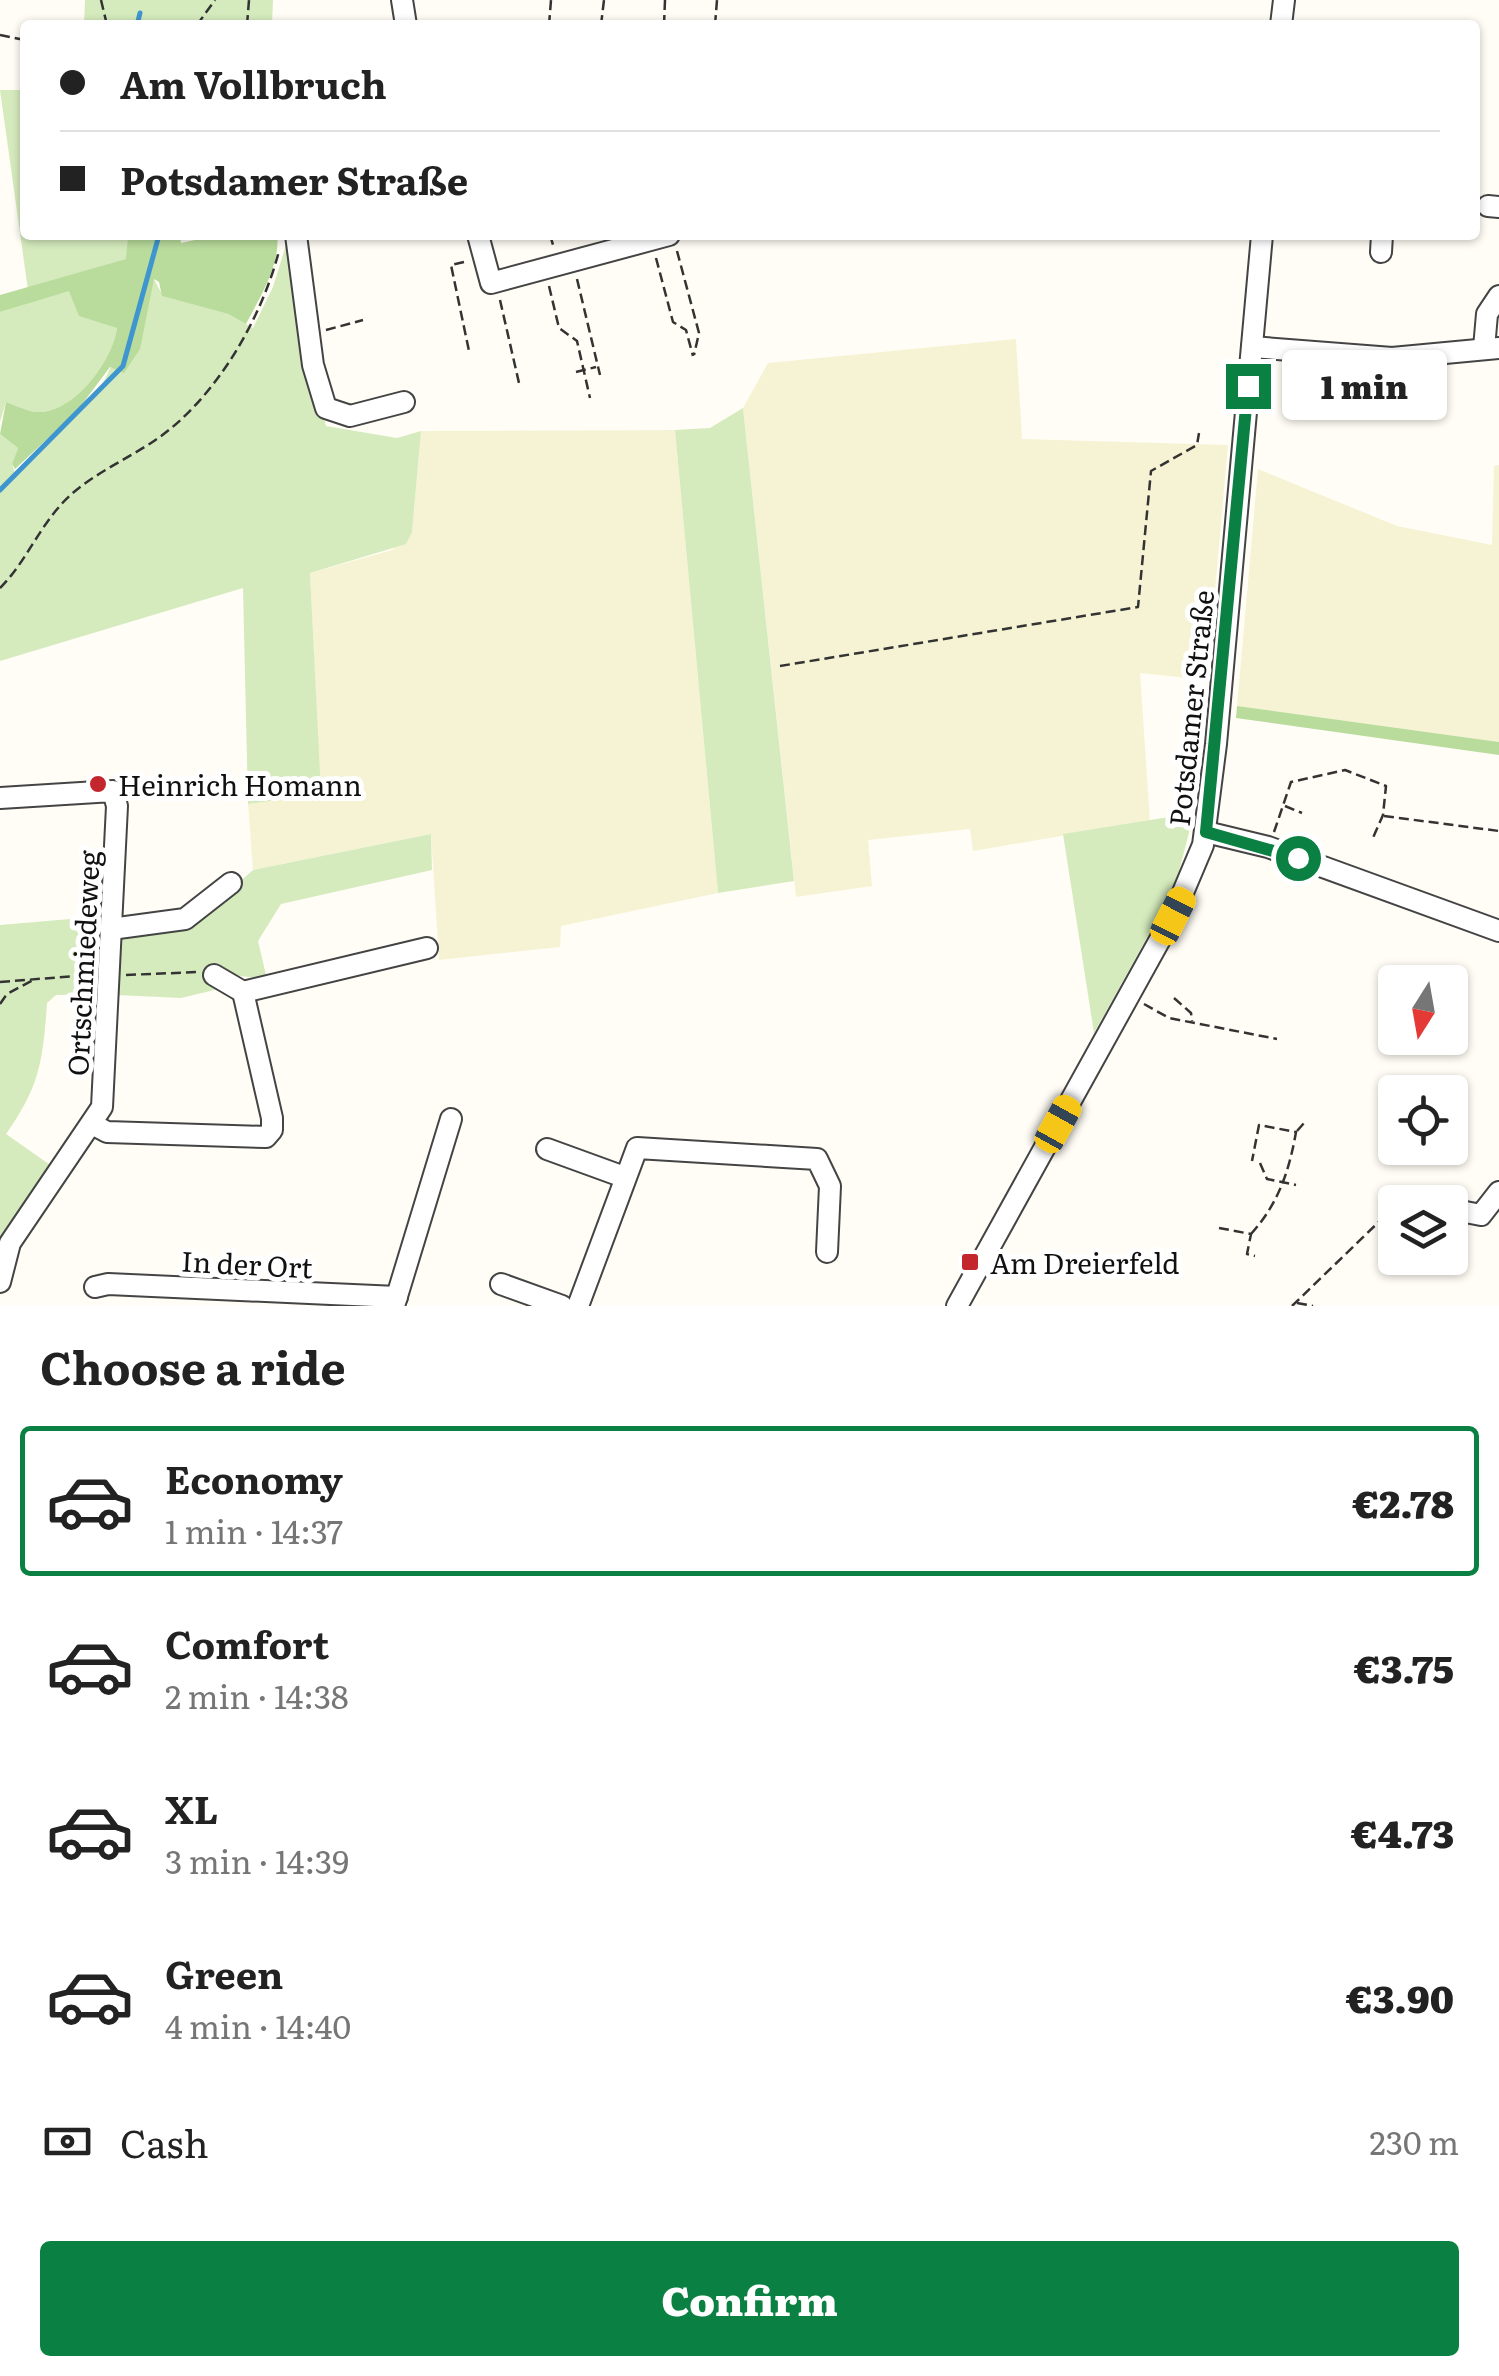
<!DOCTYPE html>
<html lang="en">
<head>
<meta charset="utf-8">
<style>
	body { margin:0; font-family:Literata,serif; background:#f2f2f2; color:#222; height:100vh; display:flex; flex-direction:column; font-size:38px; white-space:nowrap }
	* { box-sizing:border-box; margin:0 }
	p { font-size:32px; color:#767676 }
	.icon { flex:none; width:55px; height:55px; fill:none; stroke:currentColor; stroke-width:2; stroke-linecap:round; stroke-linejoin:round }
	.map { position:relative; height:1306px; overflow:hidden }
	.details { display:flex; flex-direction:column; background:#fff; flex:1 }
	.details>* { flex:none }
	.hud { position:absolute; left:20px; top:20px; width:1460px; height:220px; border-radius:10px; box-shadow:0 2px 8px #0004; display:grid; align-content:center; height:220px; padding:0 40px; background:#fff }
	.needle { width:65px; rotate:191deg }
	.buttons { position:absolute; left:1378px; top:965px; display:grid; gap:20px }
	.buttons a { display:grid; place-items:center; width:90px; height:90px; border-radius:10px; background:#fff; box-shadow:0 2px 8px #0004; font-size:50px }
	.end { position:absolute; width:45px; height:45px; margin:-22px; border:12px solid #0b8043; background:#fff; box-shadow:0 0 0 5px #fff }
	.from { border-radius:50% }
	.bubble { position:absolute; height:70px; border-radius:10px; background:#fff; box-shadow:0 2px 8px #0004; font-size:32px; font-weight:800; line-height:70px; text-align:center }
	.car { position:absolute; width:30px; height:60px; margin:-30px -15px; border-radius:12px; box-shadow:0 0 8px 2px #0007; background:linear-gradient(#f5c518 24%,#345 0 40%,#f5c518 0 76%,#345 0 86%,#f5c518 0) }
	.hud b { display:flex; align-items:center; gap:35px; height:95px; font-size:38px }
	.hud b+b { border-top:2px solid #e0e0e0 }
	.hud i { width:25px; height:25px; background:#222 }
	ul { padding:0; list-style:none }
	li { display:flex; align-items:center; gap:30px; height:150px; margin:0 20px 15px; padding:0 20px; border:5px solid transparent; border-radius:10px }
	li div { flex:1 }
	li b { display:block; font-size:38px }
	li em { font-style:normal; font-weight:800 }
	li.selected { border-color:#0b8043 }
	li>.icon { width:90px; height:90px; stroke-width:1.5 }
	h2 { padding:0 40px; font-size:45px; line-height:120px }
	.pay { display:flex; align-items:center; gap:25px; height:110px; padding:0 40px; font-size:38px }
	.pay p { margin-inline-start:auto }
	.action { display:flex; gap:20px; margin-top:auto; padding:20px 40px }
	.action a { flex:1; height:115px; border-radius:10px; background:#0b8043; color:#fff; font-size:40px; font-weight:800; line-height:115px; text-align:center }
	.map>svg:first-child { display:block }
	.farmland { fill:#f6f3d4 }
	.green { fill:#d5ebbd }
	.forest { fill:#b9dc9c }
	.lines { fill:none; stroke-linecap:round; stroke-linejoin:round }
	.stream { stroke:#3f96cf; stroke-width:5 }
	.minor-casing { stroke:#444; stroke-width:24 }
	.path { stroke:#333; stroke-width:2.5; stroke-dasharray:10 5; stroke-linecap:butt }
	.minor { stroke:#fff; stroke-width:20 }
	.route { stroke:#0b8043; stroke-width:12 }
	.poi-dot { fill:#c4262e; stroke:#fff; stroke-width:4 }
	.labels { text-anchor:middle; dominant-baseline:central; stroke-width:10; stroke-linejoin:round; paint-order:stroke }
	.street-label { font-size:28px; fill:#111; stroke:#fff }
	.poi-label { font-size:28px; fill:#111; stroke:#fff; text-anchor:start }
</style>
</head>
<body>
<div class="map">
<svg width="1499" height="1306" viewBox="0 0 1499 1306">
	<rect width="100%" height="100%" fill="#fffdf5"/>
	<g class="farmland">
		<path d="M1016 339 1022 439 1228 445 1207 680 1140 673 1150 821 973 851 970 829 868 840 872 886 796 897 743 408 768 363Z"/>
		<path d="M675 430 718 893 561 926 560 947 439 960 431 834 253 870 248 804 320 794 310 573 392 550 412 532 421 431Z"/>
		<path d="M1499 465V742L1237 706 1258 469 1397 526 1492 545 1494 466Z"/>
	</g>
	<g class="green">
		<path d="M85 0H273L272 25H84Z"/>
		<path d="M0 90H25V235H128L127 259 28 290Z"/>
		<path d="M289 235 310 365 326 426 397 438 421 431 412 532 406 544 310 573 321 794 248 804 243 588 0 661V434L18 448 12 464 15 473 102 385 154 279 163 296 228 314 253 328 273 287Z"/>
		<path d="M69 290 117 328C113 360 73 415 36 412 27 412 15 405 6 402L0 422V312Z"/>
		<path d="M743 408 794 881 718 893 675 430 710 428Z"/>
		<path d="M1194 813 1175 887 1094 1033 1063 834Z"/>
		<path d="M431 834 432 870 281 904 258 941 267 979 232 975 227 987 181 998 117 995 119 935 195 922 253 870Z"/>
		<path d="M105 916 102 994 56 995 47 1003C43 1060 40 1086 6 1134L53 1167 0 1249V925Z"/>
	</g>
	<g class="forest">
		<path d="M128 235H180L181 243 218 235H277C281 264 259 299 246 324L228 314 162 296 159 282 154 279 140 349 124 373 110 367 77 411 15 469 12 464 18 448 0 434 6 402C15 405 26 411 36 412 73 415 113 360 117 328L79 316 69 291 0 312V295L126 259Z"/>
		<path d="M1237 706 1499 742V755L1236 718Z"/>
	</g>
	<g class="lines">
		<g class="stream">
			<path d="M137 25 140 13"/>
			<path d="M0 490 123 366 159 235"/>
		</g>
		<defs>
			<g id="minor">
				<path d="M402 0 406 25"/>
				<path d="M1281 25 1284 0"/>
				<path d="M1488 206 1499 207"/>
				<path d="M296 235 313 365 326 408 350 416 404 402"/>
				<path d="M478 235 491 283 669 235"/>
				<path d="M1381 252 1382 235"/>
				<path d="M1252 347 1392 358 1499 348"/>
				<path d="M1484 348 1487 314 1499 296"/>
				<path d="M0 798 113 791 117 806 102 1107 10 1243 0 1282"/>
				<path d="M1206 832 1268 847 1499 931"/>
				<path d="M111 929 185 919 231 883"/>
				<path d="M214 975 243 992"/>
				<path d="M92 1124 107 1132 266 1137 272 1130V1118L243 992 427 948"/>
				<path d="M547 1149 624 1177"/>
				<path d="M1402 1200 1415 1202"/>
				<path d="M1450 1209 1481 1215 1499 1192"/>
				<path d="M501 1284 562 1306"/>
				<path d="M95 1287 108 1284 397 1297"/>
				<path d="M394 1306 451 1119"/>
				<path d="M578 1306 637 1148 817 1159 830 1186 827 1252"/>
				<path d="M957 1306 1173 916 1203 845 1216 744 1262 235"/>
			</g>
		</defs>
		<use href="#minor" class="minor-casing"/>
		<g class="path">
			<path d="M101 0 107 25"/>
			<path d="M197 25 215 0"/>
			<path d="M247 25 249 0"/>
			<path d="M549 25 551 0"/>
			<path d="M601 25 604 0"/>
			<path d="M664 25 665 0"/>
			<path d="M715 25 717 0"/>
			<path d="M0 35 25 40"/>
			<path d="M550 235 554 248"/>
			<path d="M677 251 699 333 694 355"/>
			<path d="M656 258 673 322 686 330 693 356"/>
			<path d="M464 262 451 265 469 351"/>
			<path d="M577 279 600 375"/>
			<path d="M549 286 559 328 577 341 590 398"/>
			<path d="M500 300 519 383"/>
			<path d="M326 330 363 320"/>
			<path d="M576 372 596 367"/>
			<path d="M0 588C24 564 37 532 59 507 82 479 124 461 154 441 215 400 261 320 279 251"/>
			<path d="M780 666 1138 607 1151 471 1197 445 1199 433"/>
			<path d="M1285 806 1302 813"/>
			<path d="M1384 816 1499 831"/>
			<path d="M1274 832 1291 782 1345 770 1386 786 1383 815 1372 840"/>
			<path d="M126 975 198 972"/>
			<path d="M0 982 88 975"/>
			<path d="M1174 998 1191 1013 1192 1021"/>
			<path d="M0 1004 7 994 35 979"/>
			<path d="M1144 1004 1169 1018 1277 1039"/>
			<path d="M1297 1131 1304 1123"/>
			<path d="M1260 1163 1267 1179 1296 1185"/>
			<path d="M1219 1228 1251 1234 1247 1254 1255 1256"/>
			<path d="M1251 1234C1278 1204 1289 1172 1296 1132L1259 1125 1252 1161"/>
			<path d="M1297 1303 1313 1306"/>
			<path d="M1292 1306 1388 1213"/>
		</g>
		<use href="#minor" class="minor"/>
	</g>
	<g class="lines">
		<path class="route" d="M1248 386 1206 832 1298 858"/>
	</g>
	<g class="poi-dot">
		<circle cx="98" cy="784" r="10"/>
		<rect x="960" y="1252" width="20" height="20" rx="5"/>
	</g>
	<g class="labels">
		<g class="street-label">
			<text transform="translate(1190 708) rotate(-84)">Potsdamer Straße</text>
			<text transform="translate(82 963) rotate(-87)">Ortschmiedeweg</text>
			<text transform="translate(247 1263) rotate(3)">In der Ort</text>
		</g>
		<g class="poi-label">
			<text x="118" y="784">Heinrich Homann</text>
			<text x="990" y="1262">Am Dreierfeld</text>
		</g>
	</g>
</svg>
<div class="buttons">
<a><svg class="needle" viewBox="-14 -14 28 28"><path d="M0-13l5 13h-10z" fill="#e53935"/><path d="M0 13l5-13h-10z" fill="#767676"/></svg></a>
<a><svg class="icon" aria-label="locate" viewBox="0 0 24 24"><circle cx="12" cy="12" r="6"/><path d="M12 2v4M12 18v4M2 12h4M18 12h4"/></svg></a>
<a><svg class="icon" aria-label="layers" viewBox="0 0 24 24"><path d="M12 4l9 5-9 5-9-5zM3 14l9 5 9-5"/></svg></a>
</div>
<i class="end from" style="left:1298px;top:858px"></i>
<i class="end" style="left:1248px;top:386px"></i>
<div class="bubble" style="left:1282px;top:350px;width:165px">1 min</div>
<i class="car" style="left:1173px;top:916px;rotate:27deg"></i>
<i class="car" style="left:1058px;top:1124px;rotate:29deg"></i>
<div class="hud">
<b><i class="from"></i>Am Vollbruch</b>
<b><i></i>Potsdamer Straße</b>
</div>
</div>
<section class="details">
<h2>Choose a ride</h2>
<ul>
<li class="selected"><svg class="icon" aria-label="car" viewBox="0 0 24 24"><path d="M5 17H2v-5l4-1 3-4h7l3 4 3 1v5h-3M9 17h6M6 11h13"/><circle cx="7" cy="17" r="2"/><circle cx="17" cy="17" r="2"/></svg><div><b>Economy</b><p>1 min · 14:37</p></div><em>€2.78</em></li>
<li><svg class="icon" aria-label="car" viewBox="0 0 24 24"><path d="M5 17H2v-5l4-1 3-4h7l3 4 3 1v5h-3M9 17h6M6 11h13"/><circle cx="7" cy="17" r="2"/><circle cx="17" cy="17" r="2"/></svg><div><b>Comfort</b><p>2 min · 14:38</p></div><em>€3.75</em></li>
<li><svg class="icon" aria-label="car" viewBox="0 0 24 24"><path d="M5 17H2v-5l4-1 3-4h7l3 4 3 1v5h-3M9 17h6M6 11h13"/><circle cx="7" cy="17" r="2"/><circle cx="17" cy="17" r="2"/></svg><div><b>XL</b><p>3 min · 14:39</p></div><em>€4.73</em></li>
<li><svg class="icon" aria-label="car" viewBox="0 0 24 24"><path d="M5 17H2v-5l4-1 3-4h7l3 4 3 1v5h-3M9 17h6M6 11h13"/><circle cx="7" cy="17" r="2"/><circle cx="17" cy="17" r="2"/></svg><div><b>Green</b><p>4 min · 14:40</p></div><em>€3.90</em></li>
</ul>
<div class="pay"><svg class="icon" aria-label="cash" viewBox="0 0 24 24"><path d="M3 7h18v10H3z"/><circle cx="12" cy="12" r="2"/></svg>Cash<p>230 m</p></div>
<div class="action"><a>Confirm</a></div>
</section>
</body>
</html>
